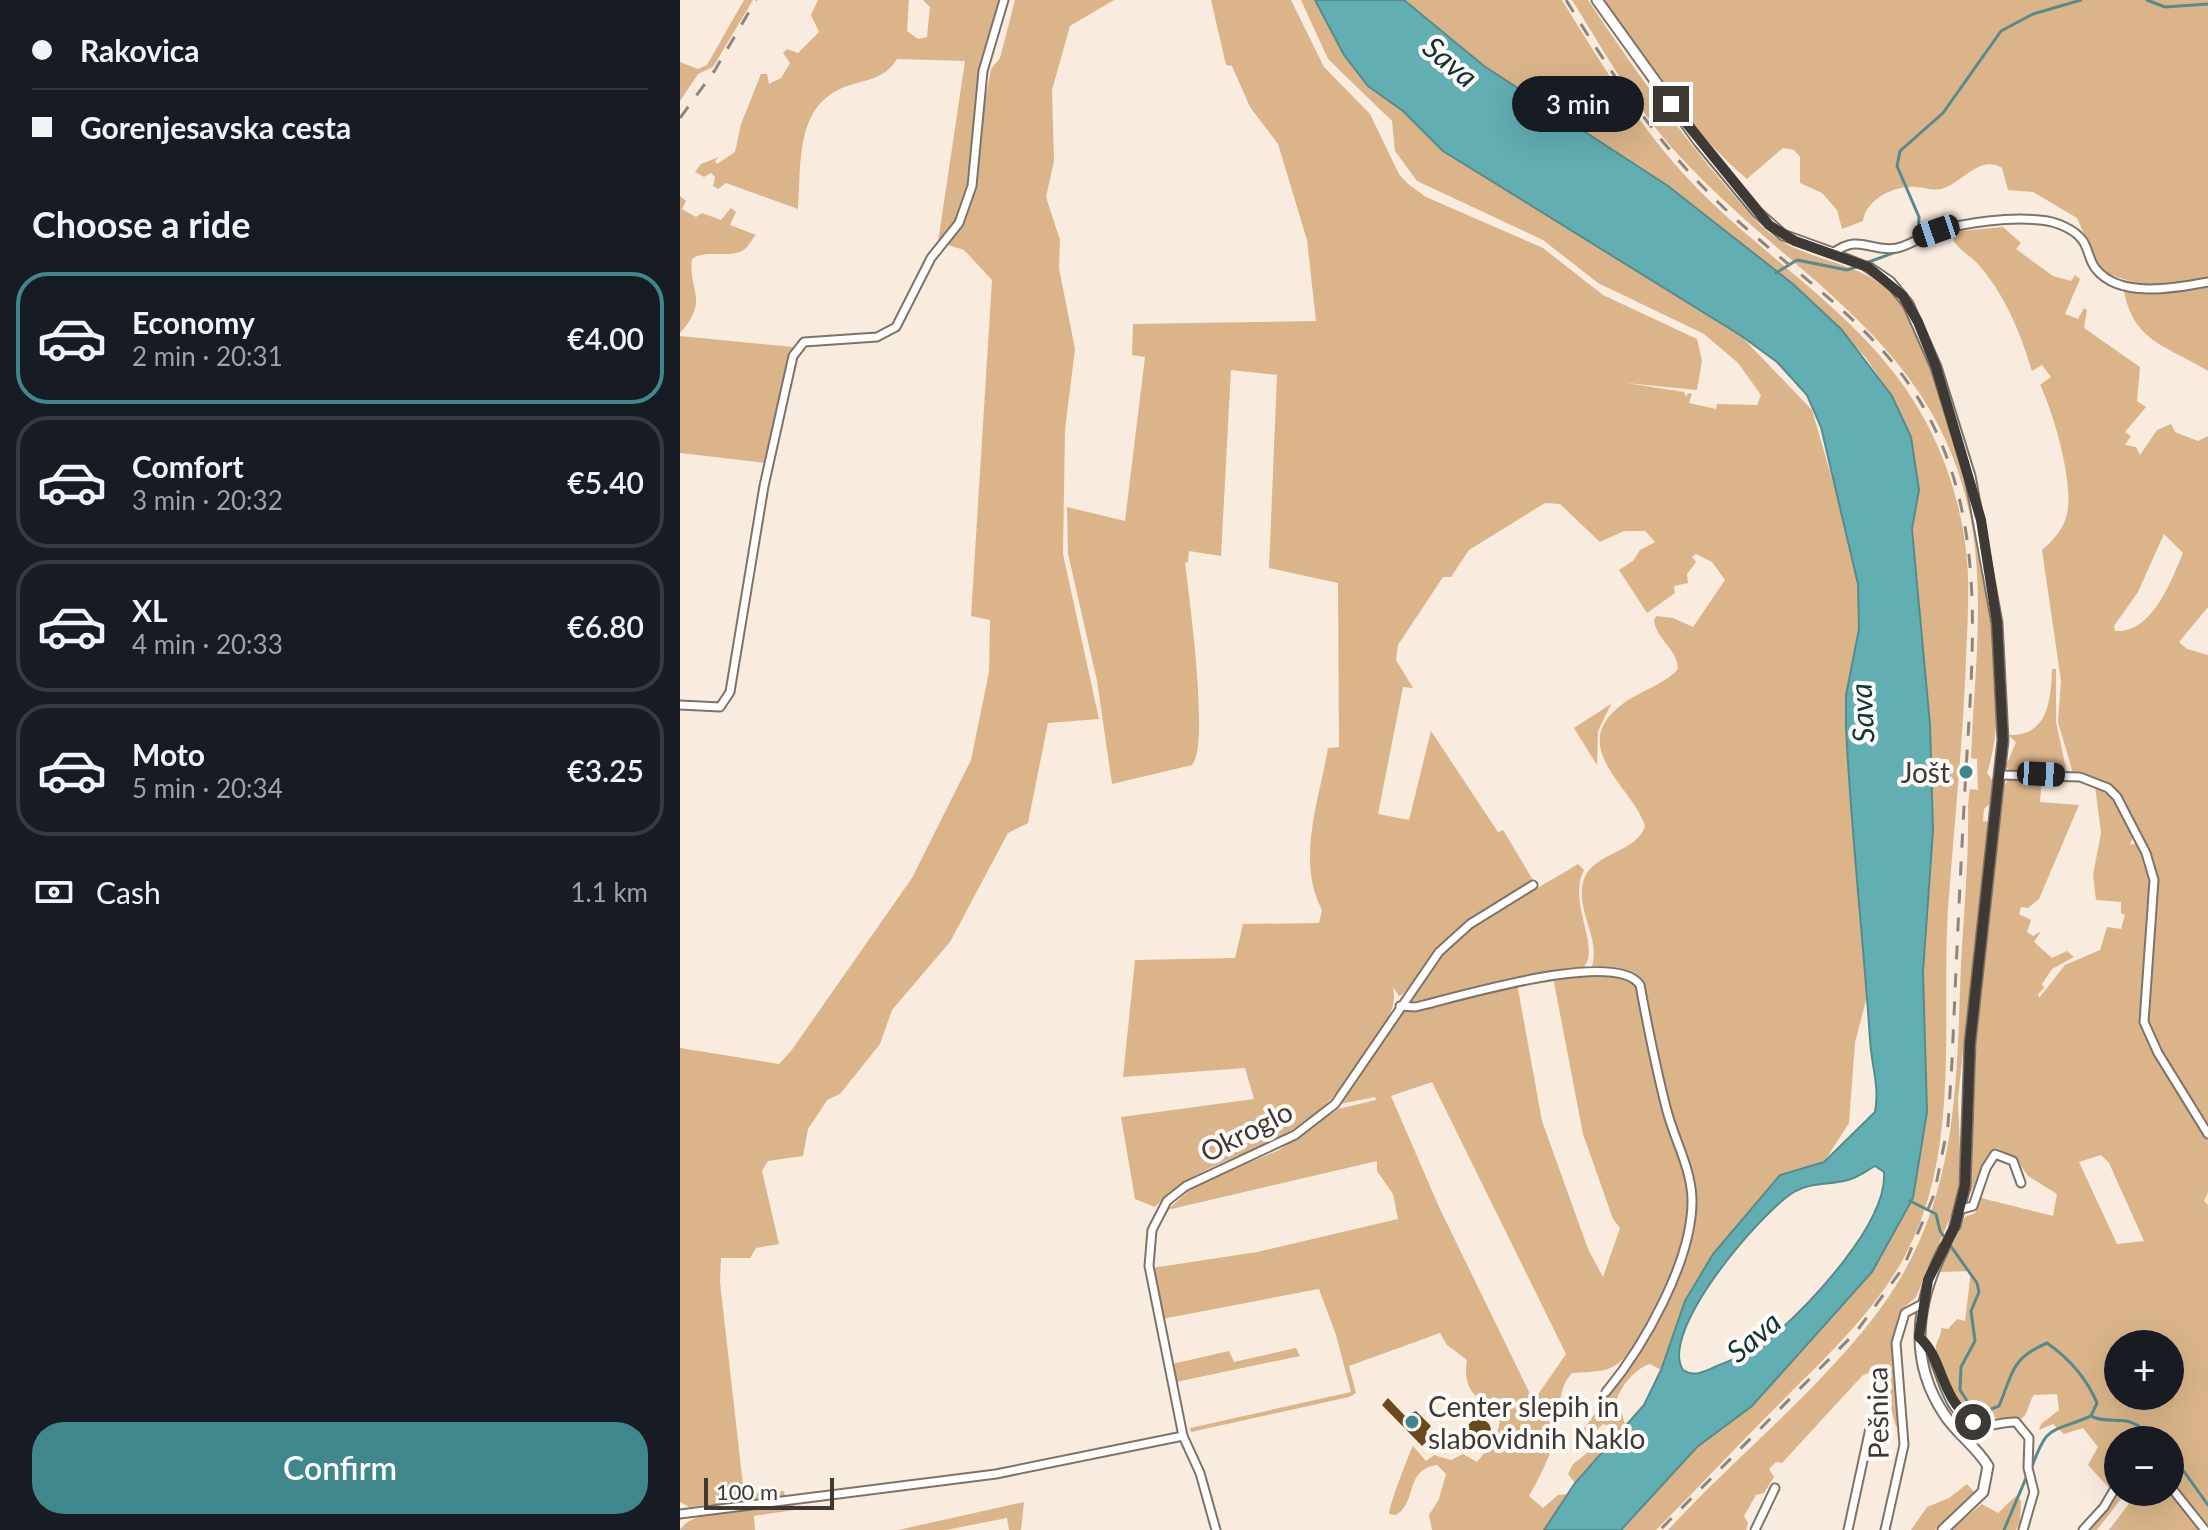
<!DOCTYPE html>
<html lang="en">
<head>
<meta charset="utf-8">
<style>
	body { margin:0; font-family:Lato,sans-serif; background:#242831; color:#f1f3f6; height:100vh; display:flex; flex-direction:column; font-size:30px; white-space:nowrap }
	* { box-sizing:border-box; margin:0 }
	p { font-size:26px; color:#9ea1a6 }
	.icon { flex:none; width:44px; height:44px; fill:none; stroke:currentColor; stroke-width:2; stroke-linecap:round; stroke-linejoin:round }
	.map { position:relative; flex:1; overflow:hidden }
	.details { display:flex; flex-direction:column; background:#171b24; width:680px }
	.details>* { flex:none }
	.top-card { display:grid; align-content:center; height:176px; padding:0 32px; background:#171b24 }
	.controls { position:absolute; left:1424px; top:1330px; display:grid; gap:16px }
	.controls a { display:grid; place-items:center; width:80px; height:80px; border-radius:50%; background:#171b24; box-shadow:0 8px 32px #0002; font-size:40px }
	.scale { position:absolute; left:24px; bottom:20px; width:130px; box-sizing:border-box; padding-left:8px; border:4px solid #3e3934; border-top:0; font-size:22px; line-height:28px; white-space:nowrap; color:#3e3934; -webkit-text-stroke:6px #fefbf9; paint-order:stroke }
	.end { position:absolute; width:36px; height:36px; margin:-18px; border:10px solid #3e3934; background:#fff; box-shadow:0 0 0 4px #fff }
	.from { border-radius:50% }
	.bubble { position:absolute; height:56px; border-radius:28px; background:#171b24; box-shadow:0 8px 32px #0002; font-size:26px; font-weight:600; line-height:56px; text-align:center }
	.car { position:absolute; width:24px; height:48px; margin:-24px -12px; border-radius:10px; box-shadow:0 0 6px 2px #0007; background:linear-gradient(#222 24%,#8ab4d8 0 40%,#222 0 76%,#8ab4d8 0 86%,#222 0) }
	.top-card b { display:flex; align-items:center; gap:28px; height:76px; font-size:30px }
	.top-card b+b { border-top:2px solid #363941 }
	.top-card i { width:20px; height:20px; background:#f1f3f6 }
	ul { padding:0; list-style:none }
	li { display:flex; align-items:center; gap:24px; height:132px; margin:0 16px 12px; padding:0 16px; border:4px solid #363941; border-radius:32px }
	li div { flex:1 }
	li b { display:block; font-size:30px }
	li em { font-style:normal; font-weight:600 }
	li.on { border-color:#3f878c }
	li>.icon { width:72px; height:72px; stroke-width:1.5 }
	h2 { padding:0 32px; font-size:36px; line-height:96px }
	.pay { display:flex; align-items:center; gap:20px; height:88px; padding:0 32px; font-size:30px }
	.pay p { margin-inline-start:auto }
	.primary-button { display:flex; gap:16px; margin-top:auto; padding:16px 32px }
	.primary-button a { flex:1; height:92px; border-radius:32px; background:#3f878c; color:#fff; font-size:32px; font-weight:600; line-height:92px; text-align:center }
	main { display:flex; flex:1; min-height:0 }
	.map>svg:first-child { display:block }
	.green { fill:#dbb589; fill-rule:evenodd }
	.water { fill:#61aeb3; stroke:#568b8d; stroke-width:2; fill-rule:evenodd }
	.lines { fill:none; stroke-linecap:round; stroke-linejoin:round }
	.stream { stroke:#568b8d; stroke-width:3 }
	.building { fill:#6b491c }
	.minor-casing { stroke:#7e7368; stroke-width:11 }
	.tertiary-casing { stroke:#7e7368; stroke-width:13 }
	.minor { stroke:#fff; stroke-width:7 }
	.tertiary { stroke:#fff; stroke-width:9 }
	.rail { stroke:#8e867d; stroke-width:3; stroke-dasharray:14 14; stroke-linecap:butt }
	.route { stroke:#3e3934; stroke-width:10 }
	.poi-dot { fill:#3f878c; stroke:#fefbf9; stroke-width:3 }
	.labels { text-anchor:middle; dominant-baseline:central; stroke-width:8; stroke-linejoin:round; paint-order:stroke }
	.poi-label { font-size:28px; fill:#3e3934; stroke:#fefbf9; text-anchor:end }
	.street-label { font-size:28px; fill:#3e3934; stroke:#fefbf9 }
	.water-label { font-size:30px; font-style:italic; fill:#0d3436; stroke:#fefbf9 }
</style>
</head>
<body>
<main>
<section class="details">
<div class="top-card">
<b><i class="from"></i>Rakovica</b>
<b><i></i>Gorenjesavska cesta</b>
</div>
<h2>Choose a ride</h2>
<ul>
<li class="on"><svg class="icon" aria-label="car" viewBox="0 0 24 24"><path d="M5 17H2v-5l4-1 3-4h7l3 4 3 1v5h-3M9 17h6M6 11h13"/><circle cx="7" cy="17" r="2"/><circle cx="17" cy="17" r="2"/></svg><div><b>Economy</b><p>2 min · 20:31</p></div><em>€4.00</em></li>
<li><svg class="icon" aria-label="car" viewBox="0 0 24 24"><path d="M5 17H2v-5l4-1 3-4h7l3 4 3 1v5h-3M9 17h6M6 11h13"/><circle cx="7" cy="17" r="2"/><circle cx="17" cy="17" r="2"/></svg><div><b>Comfort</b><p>3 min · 20:32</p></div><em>€5.40</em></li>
<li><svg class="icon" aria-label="car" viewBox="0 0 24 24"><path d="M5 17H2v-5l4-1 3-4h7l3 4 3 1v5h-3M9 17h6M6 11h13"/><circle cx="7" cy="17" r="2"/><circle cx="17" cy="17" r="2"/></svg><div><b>XL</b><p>4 min · 20:33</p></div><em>€6.80</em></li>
<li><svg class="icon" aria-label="car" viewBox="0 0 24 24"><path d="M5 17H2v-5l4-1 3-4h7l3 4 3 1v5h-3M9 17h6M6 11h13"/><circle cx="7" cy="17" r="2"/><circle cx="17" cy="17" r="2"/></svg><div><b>Moto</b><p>5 min · 20:34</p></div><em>€3.25</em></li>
</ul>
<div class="pay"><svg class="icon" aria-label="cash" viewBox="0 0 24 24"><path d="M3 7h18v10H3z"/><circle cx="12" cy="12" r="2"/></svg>Cash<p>1.1 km</p></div>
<div class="primary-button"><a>Confirm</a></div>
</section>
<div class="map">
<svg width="1528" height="1530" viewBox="0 0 1528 1530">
	<rect width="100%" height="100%" fill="#f9ecdf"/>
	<g class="green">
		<path d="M64 0H73L33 67 18 74 0 101V62L18 69 27 65Z"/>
		<path d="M138 0H229L227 31 238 39 247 37 250 7 243 0H321L300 70 285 198 278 217 258 242 285 61 217 59C205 78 190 79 170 85 114 103 122 161 118 209L46 183 38 189 33 186 35 177 31 173 24 177 15 172 21 164 39 157 35 161 37 164 55 152 61 124 81 74H87L89 84 101 78 110 63 103 53 107 49 118 53 139 32 131 15Z"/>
		<path d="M335 0H434L390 26 372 90 374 161 366 197 380 240 379 268 395 349 385 430 383 554 419 719 368 723 348 823 328 833 270 942 212 1010 200 1044 160 1094 147 1100 140 1111 128 1129 123 1156 88 1161 82 1171 99 1244 76 1248 70 1258H41L40 1282 64 1494 104 1491 105 1496 9 1507 0 1502V1048L99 1064 111 1051 232 878 291 760 309 672 310 620 291 616 312 280 284 250 265 244C300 198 297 154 302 98L306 96 311 69 320 58Z"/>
		<path d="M531 0H611L644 67 690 114 719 174 728 184 746 197 863 248 923 295 1017 339 1022 361 1017 390 946 383 1004 392 1006 397 1008 393 1012 394 1009 403 1036 409 1037 404 1077 405 1081 395 1058 363 1024 334 918 283 863 240 737 181 715 151 712 121 648 59 621 0H635L664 55 688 86 723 111 763 151 1060 335 1132 410 1169 537 1178 584 1179 629 1166 713 1188 992 1175 1043 1169 1123 1144 1162 1100 1175 1033 1254 1005 1301 981 1370 970 1364C954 1369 937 1390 935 1407L942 1414 946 1428 895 1483 888 1474 893 1464 928 1437 929 1426 923 1424 900 1446 897 1438 943 1376 956 1351 951 1349C934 1374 920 1371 892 1373 875 1392 883 1410 877 1432 871 1454 860 1477 849 1496L863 1508 878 1495 889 1494 864 1530H752L749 1515 759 1499 766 1474 757 1465C724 1470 738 1502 716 1515L709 1514C708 1509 729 1453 733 1446L746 1461 754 1455 771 1460 783 1454 797 1462 816 1439 824 1402 814 1397 804 1402C787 1392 784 1378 787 1360L767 1345 760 1333 669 1366 676 1393 669 1397 511 1432 510 1428 671 1392 656 1335 639 1289 482 1319 472 1268 577 1252 718 1219 713 1194 697 1171V1161L487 1210 517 1184 599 1150 658 1109 696 1100 695 1097 660 1104 721 1013 837 983 862 1121 908 1249 923 1277 940 1228 933 1219 903 1134 873 977 932 976 961 981 950 972 912 966C921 938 894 909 904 879 914 852 957 853 965 826 953 787 887 748 940 706 957 692 984 685 998 669 998 649 975 639 974 619L977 616 993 618 1013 627 1045 580 1032 562 1016 554 1012 557 1016 562 1007 574 1008 583 994 586 995 593 967 613 939 570 953 561 960 550 975 542 965 531H944L920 542 880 504 865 503 789 550 771 577H763L718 645 716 660 733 688 723 687 698 814 729 820 751 731 818 832 823 830 853 880 767 939 723 994 719 996 713 987C718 1009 704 1025 693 1043 667 1086 638 1119 592 1141 551 1160 506 1172 475 1207L455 1199 441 1117 574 1099 565 1068 443 1077 455 960 555 958 563 924 639 923 642 910C616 860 639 801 648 748L659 747 658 583 589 568 597 375 551 370 541 556 509 551 508 562 505 563C509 595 530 746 512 765L432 784 417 681 388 554 387 507 445 521 465 357 452 355 453 324 636 321 627 240 598 144 570 107 552 66 546 65ZM752 1082 886 1354 857 1396H851L759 1207 711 1096Z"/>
		<path d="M724 0H882C926 71 969 143 1030 201 1105 273 1198 329 1247 424 1269 466 1283 513 1287 561 1290 593 1287 626 1286 659 1283 743 1274 825 1268 909 1261 1023 1281 1147 1227 1252 1196 1311 1147 1356 1101 1402 1059 1444 1018 1488 976 1530H941L1017 1447 1072 1406 1192 1272 1233 1198 1247 1112 1243 972 1253 830 1250 725 1232 529 1239 490 1231 437 1212 396 1186 358 1133 302 988 186 804 66Z"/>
		<path d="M892 0H908C951 65 998 131 1049 190 1064 206 1077 225 1096 238 1136 264 1184 261 1217 299 1239 323 1249 361 1259 392 1291 489 1339 675 1307 773L1315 784 1310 804 1304 809 1303 821 1308 822 1309 839 1282 1060 1278 1099 1281 1175 1277 1202 1236 1297 1221 1310 1214 1338 1212 1362 1220 1426 1216 1427 1206 1389 1188 1373 1182 1376 1102 1463 1096 1462 1089 1469 1094 1477 1084 1493 1076 1495 1064 1516 1068 1523 1066 1530H988C1054 1459 1131 1397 1191 1321 1278 1211 1276 1096 1281 963 1284 911 1289 858 1288 805L1290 789 1298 790 1297 759 1291 758C1294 680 1305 598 1291 521 1259 346 1118 281 1007 164 960 116 927 56 892 0Z"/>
		<path d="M924 0H1528V279L1464 286 1420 271 1397 218 1353 192 1328 190 1322 168C1299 154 1282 184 1261 189 1252 191 1244 187 1236 187 1215 185 1186 199 1183 221L1162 229 1157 210 1142 193 1120 183V157L1114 150 1103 148 1067 179C1009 130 966 63 924 0Z"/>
		<path d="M0 196 6 201 2 209 16 217 22 213 41 220 51 208 56 212 50 225 76 235C74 236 69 246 65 249 49 260 27 248 12 259 8 292 30 299 0 333Z"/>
		<path d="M1323 227 1341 243 1336 249 1373 276 1391 281 1395 275 1400 279 1385 314 1398 319 1404 308 1407 310 1404 328 1460 367 1457 401 1466 407 1445 432 1451 436 1445 445 1456 447 1460 455 1477 430 1491 424 1495 432 1518 441 1528 436V607L1499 642 1507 649 1528 655V1193L1524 1201 1528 1205V1524H1524L1490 1481V1440H1438V1476L1431 1490 1408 1465 1418 1447 1403 1428 1384 1434 1373 1424 1359 1430 1361 1424 1379 1410 1377 1394 1354 1395C1347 1404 1350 1415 1339 1420 1296 1443 1251 1387 1256 1346 1257 1339 1262 1336 1261 1328L1268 1329 1277 1319 1285 1321 1291 1271 1259 1272 1285 1217 1295 1213 1301 1198 1373 1216 1377 1194 1348 1176 1334 1156 1317 1148 1309 1156 1289 1196 1297 1029 1324 786 1329 779 1362 777 1360 802 1399 805 1359 899 1348 908 1341 907 1339 914 1351 920 1347 932 1353 936 1361 931 1354 942 1372 958 1387 951 1394 957 1372 969 1362 984 1364 988 1358 994 1359 998 1385 965 1420 950 1427 927 1441 929 1445 915 1441 913V902L1416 900 1413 875 1421 833 1415 786 1436 801 1453 837 1450 845 1457 843C1452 803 1433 781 1393 773L1378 722 1381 681 1362 550C1373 541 1384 528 1387 514 1394 483 1374 414 1360 385L1371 377 1362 365 1352 371C1340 332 1325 294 1297 263 1288 253 1273 248 1271 232ZM1484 534 1503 553C1491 581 1472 634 1435 631L1434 626 1458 592ZM1421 1155 1429 1163 1464 1241 1437 1244 1399 1162ZM1460 1335 1465 1344H1490V1396H1438V1344Z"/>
		<path d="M1528 284V371C1484 344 1452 342 1443 286Z"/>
		<path d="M0 336 113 347 87 463 0 453Z"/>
		<path d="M1372 669H1376V722L1387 773 1329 770 1326 766 1336 742 1328 735C1368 737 1371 700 1372 669Z"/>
		<path d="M931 704 918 731 917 765 894 728Z"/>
		<path d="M898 864 904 870C887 902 921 947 904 967L730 1002C741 945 853 893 898 864Z"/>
		<path d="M616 1348 620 1356 496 1382 492 1364 549 1351 554 1362Z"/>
		<path d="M1287 1484 1294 1492 1255 1530H1231L1247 1507 1269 1498Z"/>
		<path d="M1438 1488V1492L1490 1489 1521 1530H1429L1451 1501 1444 1495 1417 1530H1406Z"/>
		<path d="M1336 1496 1341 1501 1340 1523 1336 1530H1270L1302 1504 1318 1513Z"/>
		<path d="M344 1502 341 1530H329L327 1518 266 1530H218Z"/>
		<path d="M114 1505V1510L74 1516 75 1530H0C13 1506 87 1508 114 1505Z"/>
	</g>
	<path class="water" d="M635 0H724L804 66 988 186 1113 284 1161 329 1212 396 1231 437 1239 490 1232 529 1250 725 1253 830 1243 972 1247 1112 1233 1198 1192 1272 1072 1406 1017 1447 941 1530H864L895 1483 964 1405 981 1370 1005 1301 1033 1254 1100 1175 1144 1162 1195 1112C1200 1086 1191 1064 1190 1039 1183 935 1171 831 1166 727V695L1179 629 1178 584 1141 427 1127 395 1097 362 1060 335 763 151 723 111 688 86 664 55ZM1195 1166 1204 1172C1208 1223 1129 1305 1092 1337 1077 1351 1056 1358 1037 1366 1025 1371 1015 1378 1003 1370 978 1332 1080 1213 1114 1192 1130 1182 1150 1185 1168 1180 1177 1178 1186 1171 1195 1166Z"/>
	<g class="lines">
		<g class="stream">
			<path d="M1467 0 1485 7 1528 4"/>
			<path d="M1238 237 1239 217 1217 166 1220 151 1263 113 1321 31 1353 14 1401 0"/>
			<path d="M1186 263 1232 246"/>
			<path d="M1096 273 1117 260 1167 270 1179 266"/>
			<path d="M1230 1201 1256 1214 1260 1231 1297 1283 1299 1292 1291 1311 1295 1341 1281 1367 1280 1390 1291 1407 1304 1412 1319 1406C1333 1373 1330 1359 1367 1343 1390 1359 1406 1377 1417 1403L1411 1416C1369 1434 1368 1423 1351 1469"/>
			<path d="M1413 1417C1425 1422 1434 1419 1446 1421 1458 1423 1465 1432 1477 1434L1482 1440"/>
			<path d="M1490 1452 1528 1505"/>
			<path d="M1324 1530 1346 1478"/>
		</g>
	</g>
	<g class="building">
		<path d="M708 1398 725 1416 736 1411 751 1426 746 1432 751 1437 742 1446 702 1405Z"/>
		<circle cx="799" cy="1431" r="12"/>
	</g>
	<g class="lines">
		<defs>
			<g id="minor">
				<path d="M1153 253C1180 233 1190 253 1217 248 1231 245 1243 235 1256 231 1289 222 1328 217 1360 220 1375 221 1395 229 1403 241 1409 250 1409 261 1416 269 1440 299 1496 288 1528 282"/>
				<path d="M1153 253 1188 267"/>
				<path d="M0 705 40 707 50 692 84 486 113 356 124 342 197 337 216 327 251 258 279 223 292 186 303 71 324 0"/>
				<path d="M1320 775 1400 777 1428 788 1437 797 1466 853 1474 880 1464 1022 1478 1053 1528 1134"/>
				<path d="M720 1006 735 1007C775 998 936 948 960 985 968 1028 976 1069 987 1111 995 1141 1011 1168 1012 1199 1013 1260 964 1346 926 1392"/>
				<path d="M1282 1209 1293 1206 1306 1168 1315 1154 1333 1161 1341 1183"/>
				<path d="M1264 1248 1275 1226"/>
				<path d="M1240 1339C1264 1359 1260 1414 1298 1425 1310 1428 1324 1421 1336 1422L1349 1438 1348 1468 1354 1492 1343 1530"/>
				<path d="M503 1436 520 1473 536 1530"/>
				<path d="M1490 1486 1525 1530"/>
				<path d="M0 1514 316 1474 503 1436 469 1266 472 1230 487 1201 506 1186 615 1135 655 1104 759 952 790 924 853 885"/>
				<path d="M1075 1530 1095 1488"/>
				<path d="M1168 1530 1192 1419"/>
				<path d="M1205 1530 1224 1445 1216 1343 1225 1313 1242 1304"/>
				<path d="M1403 1530 1424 1507 1438 1483"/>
			</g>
			<g id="tertiary">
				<path d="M917 0 1019 142 1077 212 1103 235 1153 253"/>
				<path d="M1188 267 1210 282 1228 304 1256 367 1290 476 1317 623 1323 740 1290 1043 1285 1186 1275 1226"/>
				<path d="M1263 1530 1303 1492 1308 1466C1296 1446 1276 1433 1264 1414 1228 1360 1236 1303 1264 1248"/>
			</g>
		</defs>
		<use href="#minor" class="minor-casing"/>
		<use href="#tertiary" class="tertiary-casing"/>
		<use href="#minor" class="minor"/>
		<use href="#tertiary" class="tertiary"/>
		<g class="rail">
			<path d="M886 0C928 68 970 133 1026 190 1083 250 1156 295 1209 358 1315 484 1293 636 1285 788 1280 879 1276 970 1272 1061L1268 1125 1254 1195 1223 1268 1176 1332 980 1530"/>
			<path d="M0 118 35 70 76 0"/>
		</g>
	</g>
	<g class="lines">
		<path class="route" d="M991 104 1089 225 1115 241 1188 267 1223 296 1238 322 1256 367 1301 520 1317 623 1323 740 1290 1043 1285 1186 1275 1226 1248 1280 1239 1337C1264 1359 1259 1396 1293 1422"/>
	</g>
	<g class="poi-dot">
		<circle cx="1286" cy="772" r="8"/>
		<circle cx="732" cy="1422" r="8"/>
	</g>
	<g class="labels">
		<g class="poi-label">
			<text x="1270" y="772">Jošt</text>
			<text x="748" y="1406" text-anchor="start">Center slepih in<tspan x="748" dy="32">slabovidnih Naklo</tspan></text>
		</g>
		<g class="street-label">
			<text transform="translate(566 1131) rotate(-27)">Okroglo</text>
			<text transform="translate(1197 1413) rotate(-91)">Pešnica</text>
		</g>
		<g class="water-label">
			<text transform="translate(771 61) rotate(40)">Sava</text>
			<text transform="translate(1181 713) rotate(-93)">Sava</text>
			<text transform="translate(1073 1336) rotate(-40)">Sava</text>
		</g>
	</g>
</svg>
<div class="controls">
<a>+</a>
<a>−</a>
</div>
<div class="scale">100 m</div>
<i class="end from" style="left:1293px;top:1422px"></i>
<i class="end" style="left:991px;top:104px"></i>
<div class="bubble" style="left:832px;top:76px;width:132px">3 min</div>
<i class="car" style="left:1256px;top:231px;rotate:251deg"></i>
<i class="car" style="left:1361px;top:774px;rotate:93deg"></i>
</div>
</main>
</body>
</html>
